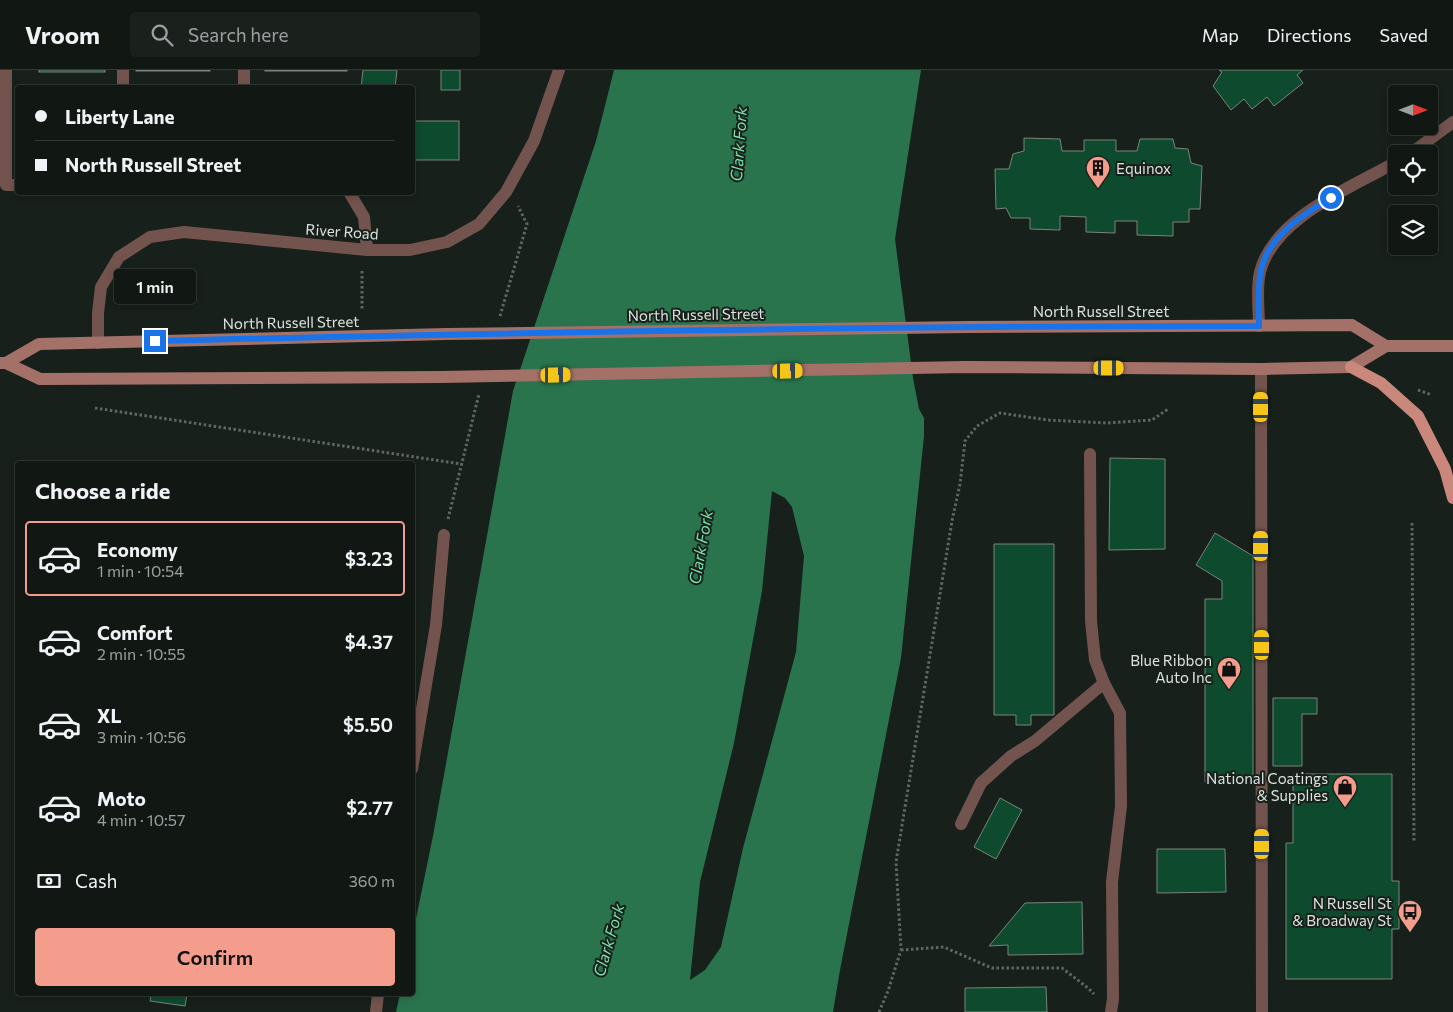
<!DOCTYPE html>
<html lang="en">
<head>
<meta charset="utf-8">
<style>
	body { margin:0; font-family:Commissioner,sans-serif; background:#1a211d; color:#f1f3f6; height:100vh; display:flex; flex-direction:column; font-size:19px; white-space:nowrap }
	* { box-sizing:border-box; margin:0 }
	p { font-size:16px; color:#9ca0a0 }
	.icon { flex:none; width:28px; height:28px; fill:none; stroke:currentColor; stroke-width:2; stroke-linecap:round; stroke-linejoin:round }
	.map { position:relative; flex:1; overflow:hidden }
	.details { position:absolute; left:15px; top:391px; width:400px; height:535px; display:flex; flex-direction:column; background:#111814; border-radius:5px; box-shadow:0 2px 8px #0003,0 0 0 1px #303734 }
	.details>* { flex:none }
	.guide { position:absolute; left:15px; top:15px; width:400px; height:110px; border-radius:5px; box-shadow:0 2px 8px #0003,0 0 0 1px #303734; display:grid; align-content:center; height:110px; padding:0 20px; background:#111814 }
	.needle { width:32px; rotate:90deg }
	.fabs { position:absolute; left:1388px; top:15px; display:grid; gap:10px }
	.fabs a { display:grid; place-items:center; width:50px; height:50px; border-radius:5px; background:#111814; box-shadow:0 2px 8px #0003,0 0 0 1px #303734; font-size:25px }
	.end { position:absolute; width:22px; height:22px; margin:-11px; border:6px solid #1a73e8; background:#fff; box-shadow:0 0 0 2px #fff }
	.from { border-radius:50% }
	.bubble { position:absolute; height:35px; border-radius:5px; background:#111814; box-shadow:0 2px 8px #0003,0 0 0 1px #303734; font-size:16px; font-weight:600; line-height:35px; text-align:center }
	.car { position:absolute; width:15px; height:30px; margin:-15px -8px; border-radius:6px; box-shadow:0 0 4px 1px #0007; background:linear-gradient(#f5c518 24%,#345 0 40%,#f5c518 0 76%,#345 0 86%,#f5c518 0) }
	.guide b { display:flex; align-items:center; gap:18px; height:48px; font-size:19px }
	.guide b+b { border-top:1px solid #303734 }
	.guide i { width:12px; height:12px; background:#f1f3f6 }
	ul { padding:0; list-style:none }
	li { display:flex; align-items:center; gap:15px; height:75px; margin:0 10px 8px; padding:0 10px; border:2px solid transparent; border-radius:5px }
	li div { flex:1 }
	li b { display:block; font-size:19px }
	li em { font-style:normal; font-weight:600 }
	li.on { border-color:#f59d8d }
	li>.icon { width:45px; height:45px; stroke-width:1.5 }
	h2 { padding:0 20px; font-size:22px; line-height:60px }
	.pay { display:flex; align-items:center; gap:12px; height:55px; padding:0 20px; font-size:19px }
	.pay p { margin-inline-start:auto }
	.button { display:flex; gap:10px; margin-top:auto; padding:10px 20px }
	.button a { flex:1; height:58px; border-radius:5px; background:#f59d8d; color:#111; font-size:20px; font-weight:600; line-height:58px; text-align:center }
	header { display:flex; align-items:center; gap:30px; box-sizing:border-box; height:70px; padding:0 25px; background:#111814; border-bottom:1px solid #303734 }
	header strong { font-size:24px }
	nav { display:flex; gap:28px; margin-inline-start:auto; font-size:18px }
	.search { width:350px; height:45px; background:#1a211d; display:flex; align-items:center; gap:12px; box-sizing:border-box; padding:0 18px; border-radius:5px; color:#9ca0a0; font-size:19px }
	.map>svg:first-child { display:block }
	.water { fill:#29744d; fill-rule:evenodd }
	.building { fill:#0e4a2d; stroke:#7a847d }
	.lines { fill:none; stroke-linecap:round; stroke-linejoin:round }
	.path { stroke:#5f6762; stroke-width:3; stroke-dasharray:2.5 2.5; stroke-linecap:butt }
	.service { stroke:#73534d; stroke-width:12 }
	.minor { stroke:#73534d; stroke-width:12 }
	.tertiary { stroke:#73534d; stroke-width:12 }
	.secondary { stroke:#a47168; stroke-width:12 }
	.primary { stroke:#ca887d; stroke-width:12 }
	.route { stroke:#1a73e8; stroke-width:6 }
	.labels { text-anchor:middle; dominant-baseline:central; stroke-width:4; stroke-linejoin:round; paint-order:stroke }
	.poi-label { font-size:15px; fill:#dce2de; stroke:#17201b; text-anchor:end }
	.street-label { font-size:15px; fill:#dce2de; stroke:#17201b }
	.water-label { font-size:16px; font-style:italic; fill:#7ce2a8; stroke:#17201b }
</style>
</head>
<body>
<header>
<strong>Vroom</strong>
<div class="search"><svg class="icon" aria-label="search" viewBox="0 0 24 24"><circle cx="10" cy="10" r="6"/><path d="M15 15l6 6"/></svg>Search here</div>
<nav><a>Map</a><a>Directions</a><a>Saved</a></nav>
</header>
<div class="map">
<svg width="1453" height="942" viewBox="0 0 1453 942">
	<rect width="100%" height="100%" fill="#17201b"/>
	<path class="water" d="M614 0H921L895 169 913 308 919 339 924 348V366L901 588 840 900 833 942H396L400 924H412L413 863 433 766 513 321 596 71ZM772 421 785 428 792 437 804 486 796 582 743 778 721 877 705 900 690 910 700 812 734 673 762 521Z"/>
	<g class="building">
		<rect x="39" y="0" width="66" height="2"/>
		<rect x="136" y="0" width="74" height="1"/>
		<rect x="265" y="0" width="82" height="1"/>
		<path d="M363 0H397L395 18H361Z"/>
		<rect x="441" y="0" width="19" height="20"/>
		<path d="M1219 0H1303L1297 5 1303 13 1274 36 1267 27 1252 39 1244 29 1231 40 1213 16 1222 2Z"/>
		<rect x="412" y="51" width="47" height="39"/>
		<path d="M1024 68 1060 69 1062 81H1084V70H1116V81H1137L1140 69H1173L1175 78 1188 79 1191 93 1202 96 1200 139H1189V152H1173V166L1137 165V151H1115V163L1086 162V147L1060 146V160L1030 159V148H1011L1006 138 996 139 995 99H1009L1013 84 1024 81Z"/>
		<path d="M1110 388 1165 389V479L1109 480Z"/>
		<path d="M1215 463 1253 486V712H1205V529H1222V511L1196 495Z"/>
		<path d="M994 474H1054V645H1031V655H1016V645H994Z"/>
		<path d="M1273 628H1317V644H1302V696H1273Z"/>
		<path d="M1301 704H1392V811H1399V859H1392V909H1286V773H1293V705Z"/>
		<path d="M1000 728 1022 740 996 789 974 777Z"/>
		<path d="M1157 779H1225L1226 822 1157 823Z"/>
		<path d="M1082 832 1083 884 1008 885V875L989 876 1025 833Z"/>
		<path d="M1046 917 1047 942H965V918Z"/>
		<path d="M151 924H187L185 936 150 931Z"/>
	</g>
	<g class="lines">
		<g class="path">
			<path d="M362 201V240"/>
			<path d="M500 246 527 154 518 136"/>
			<path d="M1418 320 1432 325"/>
			<path d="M95 338 461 394"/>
			<path d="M448 449 479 324"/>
			<path d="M1412 453 1414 773"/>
			<path d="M901 880 944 877 992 898H1062L1088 918 1094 924"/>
			<path d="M879 942 888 921 901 880 896 792 952 451 960 414 965 371 977 356 1000 343 1048 350 1107 353 1152 350 1168 339"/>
		</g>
		<g class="service">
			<path d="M123 0V18"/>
			<path d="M1261 299 1262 942"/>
			<path d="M1090 384 1091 551 1095 590 1104 613 1120 643 1121 736 1112 812 1113 929 1111 942"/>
			<path d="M961 754 981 713 1011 686 1035 671 1104 613"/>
		</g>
		<g class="minor">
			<path d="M6 0V115H18"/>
			<path d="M244 18V0"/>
			<path d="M1410 84 1453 52"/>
			<path d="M349 122 364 147 367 180"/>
			<path d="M1259 256C1259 239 1256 219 1260 202 1274 147 1351 118 1396 92"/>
			<path d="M412 699 436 555 444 465"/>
			<path d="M376 942 378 924"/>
		</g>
		<path class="tertiary" d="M98 273V243L101 217 119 187 150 167 184 162 367 180H410L447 172 479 154 506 122 534 71 559 0"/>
		<g class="secondary">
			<path d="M0 293H6L40 309 442 307 964 297 1261 299 1351 297 1386 276"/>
			<path d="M6 293 39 274 446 264 968 257 1352 255 1386 276H1453"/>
		</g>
		<path class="primary" d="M1351 297 1381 313 1418 346 1445 399 1453 428"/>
	</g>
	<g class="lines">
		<path class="route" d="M155 271C523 262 891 256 1259 256 1259 240 1258 222 1260 206 1264 169 1302 145 1331 128"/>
	</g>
	<defs>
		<symbol id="building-pin" viewBox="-11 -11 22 30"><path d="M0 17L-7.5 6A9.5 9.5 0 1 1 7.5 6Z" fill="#f59d8d" stroke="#17201b"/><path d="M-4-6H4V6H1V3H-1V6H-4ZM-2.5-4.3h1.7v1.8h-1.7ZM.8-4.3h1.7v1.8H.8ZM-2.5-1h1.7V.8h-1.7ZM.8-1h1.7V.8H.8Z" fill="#111"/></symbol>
		<symbol id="shop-pin" viewBox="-11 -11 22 30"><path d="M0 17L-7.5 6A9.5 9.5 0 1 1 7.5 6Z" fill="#f59d8d" stroke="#17201b"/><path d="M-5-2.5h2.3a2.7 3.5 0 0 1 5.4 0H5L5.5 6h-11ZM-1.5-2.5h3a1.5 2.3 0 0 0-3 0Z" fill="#111"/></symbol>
		<symbol id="bus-pin" viewBox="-11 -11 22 30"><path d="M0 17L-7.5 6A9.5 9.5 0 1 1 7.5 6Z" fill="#f59d8d" stroke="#17201b"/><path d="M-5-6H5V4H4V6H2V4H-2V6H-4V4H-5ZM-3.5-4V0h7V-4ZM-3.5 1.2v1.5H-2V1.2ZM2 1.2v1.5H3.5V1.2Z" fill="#111"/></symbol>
	</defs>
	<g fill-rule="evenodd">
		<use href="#building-pin" x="1084" y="84" width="28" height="38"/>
		<use href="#shop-pin" x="1215" y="585" width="28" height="38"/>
		<use href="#shop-pin" x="1331" y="703" width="28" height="38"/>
		<use href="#bus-pin" x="1396" y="828" width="28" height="38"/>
	</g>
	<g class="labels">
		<g class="poi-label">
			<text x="1116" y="98" text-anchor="start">Equinox</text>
			<text x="1212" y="590">Blue Ribbon<tspan x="1212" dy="17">Auto Inc</tspan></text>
			<text x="1328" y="708">National Coatings<tspan x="1328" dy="17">&amp; Supplies</tspan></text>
			<text x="1392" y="833">N Russell St<tspan x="1392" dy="17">&amp; Broadway St</tspan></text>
		</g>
		<g class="street-label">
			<text transform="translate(342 161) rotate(4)">River Road</text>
			<text x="1101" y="241">North Russell Street</text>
			<text transform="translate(696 244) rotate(-1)">North Russell Street</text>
			<text transform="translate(291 252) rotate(-1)">North Russell Street</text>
		</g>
		<g class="water-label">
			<text transform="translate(738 74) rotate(-86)">Clark Fork</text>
			<text transform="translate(700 477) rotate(-80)">Clark Fork</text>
			<text transform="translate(608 870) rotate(-74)">Clark Fork</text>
		</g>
	</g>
</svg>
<div class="fabs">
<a><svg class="needle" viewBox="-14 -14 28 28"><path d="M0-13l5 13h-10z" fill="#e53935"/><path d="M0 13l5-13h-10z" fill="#9ca0a0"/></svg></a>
<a><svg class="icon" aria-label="locate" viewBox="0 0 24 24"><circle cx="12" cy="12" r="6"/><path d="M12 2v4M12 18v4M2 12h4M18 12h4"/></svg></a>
<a><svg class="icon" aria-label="layers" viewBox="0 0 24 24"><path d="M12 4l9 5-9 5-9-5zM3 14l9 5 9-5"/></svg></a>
</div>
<i class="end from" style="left:1331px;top:128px"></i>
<i class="end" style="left:155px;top:271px"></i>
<div class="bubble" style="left:114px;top:199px;width:82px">1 min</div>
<i class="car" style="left:1109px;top:298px;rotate:90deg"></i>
<i class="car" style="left:788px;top:301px;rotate:89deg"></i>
<i class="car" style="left:556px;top:305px;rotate:89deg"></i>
<i class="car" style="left:1261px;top:337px;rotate:0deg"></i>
<i class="car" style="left:1261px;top:476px;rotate:0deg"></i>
<i class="car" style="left:1262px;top:575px;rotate:0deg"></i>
<i class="car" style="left:1262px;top:774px;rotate:0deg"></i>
<div class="guide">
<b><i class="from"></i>Liberty Lane</b>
<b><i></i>North Russell Street</b>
</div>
<section class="details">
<h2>Choose a ride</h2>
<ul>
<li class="on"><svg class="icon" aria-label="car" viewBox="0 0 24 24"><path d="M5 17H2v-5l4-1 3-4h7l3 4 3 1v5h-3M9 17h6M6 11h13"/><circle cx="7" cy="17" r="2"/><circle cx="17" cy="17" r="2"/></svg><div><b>Economy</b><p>1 min · 10:54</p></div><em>$3.23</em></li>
<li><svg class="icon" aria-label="car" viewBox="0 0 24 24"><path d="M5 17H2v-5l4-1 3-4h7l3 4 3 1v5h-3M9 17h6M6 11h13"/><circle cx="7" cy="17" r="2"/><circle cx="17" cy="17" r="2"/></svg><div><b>Comfort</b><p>2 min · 10:55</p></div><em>$4.37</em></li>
<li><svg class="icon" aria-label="car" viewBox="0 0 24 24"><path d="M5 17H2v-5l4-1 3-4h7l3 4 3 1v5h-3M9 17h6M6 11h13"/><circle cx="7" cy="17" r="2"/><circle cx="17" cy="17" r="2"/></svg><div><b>XL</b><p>3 min · 10:56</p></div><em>$5.50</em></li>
<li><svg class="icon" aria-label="car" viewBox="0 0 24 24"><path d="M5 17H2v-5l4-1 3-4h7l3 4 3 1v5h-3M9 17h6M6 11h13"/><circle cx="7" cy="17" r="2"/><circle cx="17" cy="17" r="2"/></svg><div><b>Moto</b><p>4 min · 10:57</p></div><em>$2.77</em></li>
</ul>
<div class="pay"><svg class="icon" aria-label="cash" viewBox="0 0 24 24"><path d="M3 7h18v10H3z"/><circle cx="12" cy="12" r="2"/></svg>Cash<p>360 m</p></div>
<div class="button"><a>Confirm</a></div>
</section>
</div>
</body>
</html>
